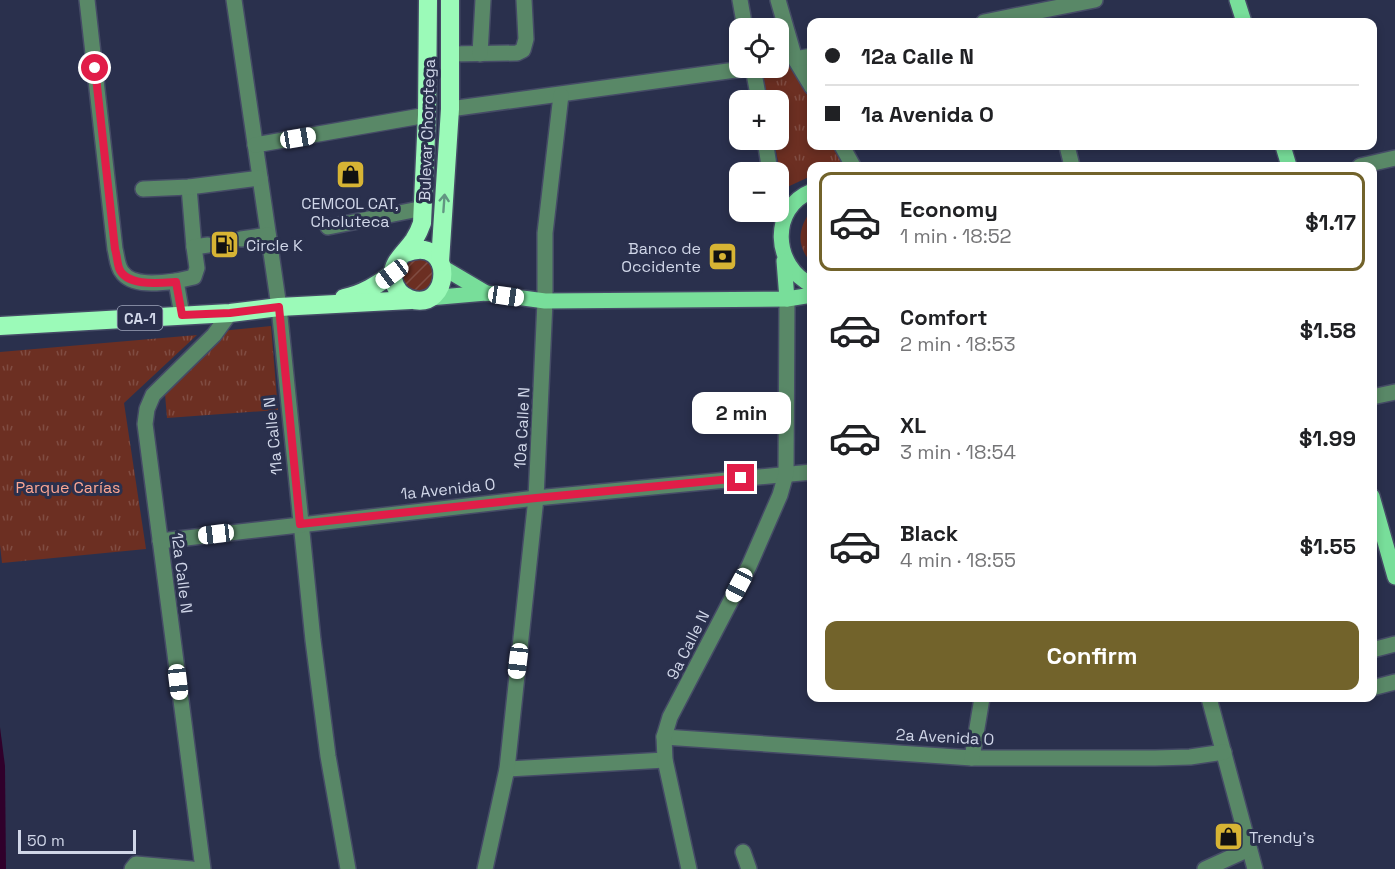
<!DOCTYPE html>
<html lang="en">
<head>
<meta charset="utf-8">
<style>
	body { margin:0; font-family:"Space Grotesk",sans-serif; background:#f6f6f6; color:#202124; height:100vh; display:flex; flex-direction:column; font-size:22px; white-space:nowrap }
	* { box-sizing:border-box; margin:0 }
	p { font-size:20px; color:#757577 }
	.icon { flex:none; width:33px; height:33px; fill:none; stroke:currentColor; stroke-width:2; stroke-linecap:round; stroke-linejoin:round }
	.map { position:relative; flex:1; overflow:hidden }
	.sheet { position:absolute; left:807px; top:162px; width:570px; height:540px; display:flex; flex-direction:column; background:#fff; border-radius:12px; box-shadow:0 3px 9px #0003 }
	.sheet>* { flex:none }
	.top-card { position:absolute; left:807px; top:18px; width:570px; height:132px; border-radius:12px; box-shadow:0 3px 9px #0003; display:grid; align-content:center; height:132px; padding:0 18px; background:#fff }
	.tools { position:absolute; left:729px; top:18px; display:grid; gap:12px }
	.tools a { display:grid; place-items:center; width:60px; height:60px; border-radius:12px; background:#fff; box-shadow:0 3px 9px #0003; font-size:30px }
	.scale { position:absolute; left:18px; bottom:15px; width:118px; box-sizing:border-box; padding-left:6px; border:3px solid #d0d6e8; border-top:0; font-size:16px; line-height:21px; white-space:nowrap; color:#d0d6e8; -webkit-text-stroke:4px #2a304d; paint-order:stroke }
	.end { position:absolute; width:27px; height:27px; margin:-14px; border:8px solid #e11d48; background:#fff; box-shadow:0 0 0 3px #fff }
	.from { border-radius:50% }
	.bubble { position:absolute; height:42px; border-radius:12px; background:#fff; box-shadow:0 3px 9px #0003; font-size:20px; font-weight:600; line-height:42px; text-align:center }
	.car { position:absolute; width:18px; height:36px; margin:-18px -9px; border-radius:8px; box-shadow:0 0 4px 2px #0007; background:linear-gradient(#fff 24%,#345 0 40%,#fff 0 76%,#345 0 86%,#fff 0) }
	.top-card b { display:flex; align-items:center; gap:21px; height:57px; font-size:22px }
	.top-card b+b { border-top:2px solid #e0e0e0 }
	.top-card i { width:15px; height:15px; background:#202124 }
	ul { padding:10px 0 0; list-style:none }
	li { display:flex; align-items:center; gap:18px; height:99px; margin:0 12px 9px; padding:0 6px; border:3px solid transparent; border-radius:12px }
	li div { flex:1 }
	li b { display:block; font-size:22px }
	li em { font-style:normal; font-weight:600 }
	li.current { border-color:#72632b }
	li>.icon { width:54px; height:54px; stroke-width:1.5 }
	.primary-button { display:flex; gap:12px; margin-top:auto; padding:12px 18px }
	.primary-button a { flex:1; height:69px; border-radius:12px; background:#72632b; color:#fff; font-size:24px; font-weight:600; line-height:69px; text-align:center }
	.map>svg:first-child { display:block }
	.grass { fill:url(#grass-tufts) }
	.garden { fill:url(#garden-furrows) }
	.water { fill:#30002b }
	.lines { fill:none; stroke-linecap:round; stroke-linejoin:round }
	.minor-tunnel { stroke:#434964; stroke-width:15; stroke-dasharray:15 8; stroke-linecap:butt }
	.minor-casing { stroke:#454b66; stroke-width:18 }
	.major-casing { stroke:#454b66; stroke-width:18 }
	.highway-casing { stroke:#454b66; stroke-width:21 }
	.minor { stroke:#598867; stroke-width:15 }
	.major { stroke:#78de9a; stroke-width:15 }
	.highway { stroke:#9bfab8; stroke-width:18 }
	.oneway { stroke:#629582 }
	.route { stroke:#e11d48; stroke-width:8 }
	.labels { text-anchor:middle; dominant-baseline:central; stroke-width:6; stroke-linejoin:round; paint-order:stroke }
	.shield { fill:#2a304d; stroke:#9ea4ba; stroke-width:1.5 }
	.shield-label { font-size:15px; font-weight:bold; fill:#d0d6e8 }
	.street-label { font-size:16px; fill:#d0d6e8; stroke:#2a304d }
	.poi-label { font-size:16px; fill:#d0d6e8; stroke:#2a304d; text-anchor:start }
	.park-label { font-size:16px; fill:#fca794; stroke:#2a304d }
</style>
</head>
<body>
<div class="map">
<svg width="1395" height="869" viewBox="0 0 1395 869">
	<defs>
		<pattern id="grass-tufts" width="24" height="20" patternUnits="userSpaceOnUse" patternTransform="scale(1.5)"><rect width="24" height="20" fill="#6c2f22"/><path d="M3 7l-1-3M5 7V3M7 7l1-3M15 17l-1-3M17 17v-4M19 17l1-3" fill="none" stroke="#804c42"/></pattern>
		<pattern id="garden-furrows" width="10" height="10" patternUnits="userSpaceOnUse" patternTransform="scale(1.5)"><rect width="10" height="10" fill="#6c2f22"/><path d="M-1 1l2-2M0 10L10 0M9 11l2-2" fill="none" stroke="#804c42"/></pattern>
	</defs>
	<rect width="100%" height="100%" fill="#2a304d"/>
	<g class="grass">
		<path d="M787 59 811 102 812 146H835L846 166H812L811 176 783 189 774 140H778V100H767L761 68H778L779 61Z"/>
		<path d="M811 211V262C796 247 798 227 811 211Z"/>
		<path d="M271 326 278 410 167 418 165 394 221 339V331Z"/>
		<path d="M197 335 124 403 146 549 2 563 0 545V352Z"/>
	</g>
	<path class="garden" d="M426 256 439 276 423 294 404 288 400 270 407 259Z"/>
	<path class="water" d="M0 727 5 766 6 869H0Z"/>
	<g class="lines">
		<path class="minor-tunnel" d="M208 245 241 239"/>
		<defs>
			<g id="minor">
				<path d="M87 0 115 249C117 256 117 266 122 272 132 287 161 283 176 281L182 315"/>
				<path d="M234 0 279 307 313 640 328 756 348 869"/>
				<path d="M740 0 745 28"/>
				<path d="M778 0 795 59 812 87"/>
				<path d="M984 22 1095 0"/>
				<path d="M450 54 517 53 523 50 526 39 524 0"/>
				<path d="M480 54 483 0"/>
				<path d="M795 59 812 56"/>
				<path d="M753 68 759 100"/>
				<path d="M450 109 750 68"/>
				<path d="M765 140 770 172"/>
				<path d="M255 145 427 115"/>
				<path d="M842 146 853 166"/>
				<path d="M1067 146 1072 166"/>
				<path d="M1360 166 1395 158"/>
				<path d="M189 187 194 247"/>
				<path d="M143 189 189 187 260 178"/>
				<path d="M328 227 424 208"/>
				<path d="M241 239 268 235"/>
				<path d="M176 281 194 277 197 268 194 247 208 245"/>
				<path d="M1372 397 1395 392"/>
				<path d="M160 541 536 498 812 472"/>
				<path d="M1372 650 1395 644"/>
				<path d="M1372 688 1395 682"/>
				<path d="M1209 698 1255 869"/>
				<path d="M664 737 972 758H1155L1190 757 1224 752"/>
				<path d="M972 758 982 698"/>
				<path d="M507 769 665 760"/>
				<path d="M743 852 749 869"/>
				<path d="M132 869 136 864 192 869"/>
				<path d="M203 869 145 424 147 409 153 395 214 335 230 313"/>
				<path d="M485 869 507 769 536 498 545 301V233L561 95"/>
				<path d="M689 869 665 760 664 737 670 717 749 566 780 495 786 474 787 299"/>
				<path d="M1205 869 1249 849"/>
			</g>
			<g id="major">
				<path d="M1237 0 1244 22"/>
				<path d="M1283 146 1289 166"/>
				<path d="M812 191C769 208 773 267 812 285"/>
				<path d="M784 261 787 299"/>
				<path d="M442 267 486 293"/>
				<path d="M429 298 486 293 545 301 787 299 812 295"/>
				<path d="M1372 496 1395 577"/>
			</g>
			<g id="highway">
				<path d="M405 253C456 233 452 313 410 299 401 296 395 288 393 279 390 263 406 252 414 240 417 235 420 229 422 223L427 115 428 0"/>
				<path d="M440 262 450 109V0"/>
				<path d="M344 298C363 294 377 285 392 274"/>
				<path d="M0 326 230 313 279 307 411 300"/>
			</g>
		</defs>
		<use href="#minor" class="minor-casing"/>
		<use href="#major" class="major-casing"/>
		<use href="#highway" class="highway-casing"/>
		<use href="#minor" class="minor"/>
		<use href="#major" class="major"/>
		<use href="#highway" class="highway"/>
	</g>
	<defs><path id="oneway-shaft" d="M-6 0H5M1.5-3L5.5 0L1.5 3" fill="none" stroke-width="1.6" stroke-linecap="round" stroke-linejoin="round" transform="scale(1.5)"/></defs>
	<use class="oneway" href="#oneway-shaft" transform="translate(444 203) rotate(-86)"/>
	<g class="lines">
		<path class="route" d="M95 68 115 249C117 255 117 262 119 268 126 287 160 283 176 282L182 315 230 313 279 307 300 524 536 498 741 478"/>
	</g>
	<defs>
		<symbol id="shop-square" viewBox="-11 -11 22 22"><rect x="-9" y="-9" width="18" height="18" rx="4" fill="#d7b434" stroke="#2a304d"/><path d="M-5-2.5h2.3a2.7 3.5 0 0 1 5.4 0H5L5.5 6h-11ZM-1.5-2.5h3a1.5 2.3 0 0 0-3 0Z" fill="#111"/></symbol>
		<symbol id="fuel-square" viewBox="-11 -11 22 22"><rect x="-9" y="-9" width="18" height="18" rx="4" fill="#d7b434" stroke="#2a304d"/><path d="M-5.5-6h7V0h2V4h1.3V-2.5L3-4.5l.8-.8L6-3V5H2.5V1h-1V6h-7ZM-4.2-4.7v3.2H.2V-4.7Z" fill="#111"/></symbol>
		<symbol id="bank-square" viewBox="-11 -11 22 22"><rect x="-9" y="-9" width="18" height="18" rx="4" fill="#d7b434" stroke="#2a304d"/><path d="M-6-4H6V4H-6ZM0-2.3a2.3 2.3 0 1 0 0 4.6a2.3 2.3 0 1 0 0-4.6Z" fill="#111"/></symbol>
	</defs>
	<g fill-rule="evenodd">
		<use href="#shop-square" x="334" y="158" width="33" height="33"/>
		<use href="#fuel-square" x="208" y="228" width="33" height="33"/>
		<use href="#bank-square" x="706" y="240" width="33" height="33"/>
		<use href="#shop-square" x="1212" y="820" width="33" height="33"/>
	</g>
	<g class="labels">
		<rect class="shield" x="117.5" y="306" width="45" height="24" rx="4.5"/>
		<g class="shield-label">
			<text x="140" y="318">CA-1</text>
		</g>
		<g class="street-label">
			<text transform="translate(427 130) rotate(-88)">Bulevar Chorotega</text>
			<text transform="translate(522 428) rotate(-87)">10a Calle N</text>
			<text transform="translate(273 436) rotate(-96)">11a Calle N</text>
			<text transform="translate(448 489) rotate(-6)">1a Avenida O</text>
			<text transform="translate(182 573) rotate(83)">12a Calle N</text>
			<text transform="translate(688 645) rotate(-63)">9a Calle N</text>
			<text transform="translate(945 737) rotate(3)">2a Avenida O</text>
		</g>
		<g class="poi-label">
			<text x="350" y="203" text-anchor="middle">CEMCOL CAT,<tspan x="350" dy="18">Choluteca</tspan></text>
			<text x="246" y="245">Circle K</text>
			<text x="701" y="248" text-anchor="end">Banco de<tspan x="701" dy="18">Occidente</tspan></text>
			<text x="1249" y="837">Trendy's</text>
		</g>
		<g class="park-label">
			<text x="68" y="487">Parque Carías</text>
		</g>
	</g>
</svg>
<div class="tools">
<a><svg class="icon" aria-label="locate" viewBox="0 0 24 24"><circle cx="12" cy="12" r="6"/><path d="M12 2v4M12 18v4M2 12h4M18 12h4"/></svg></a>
<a>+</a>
<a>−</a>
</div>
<div class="scale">50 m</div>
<i class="end from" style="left:95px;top:68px"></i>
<i class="end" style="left:741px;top:478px"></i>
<div class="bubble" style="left:692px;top:392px;width:99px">2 min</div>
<i class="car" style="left:298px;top:138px;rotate:80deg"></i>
<i class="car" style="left:392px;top:274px;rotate:233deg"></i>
<i class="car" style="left:506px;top:296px;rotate:98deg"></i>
<i class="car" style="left:216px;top:534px;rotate:263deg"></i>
<i class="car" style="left:739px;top:585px;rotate:208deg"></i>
<i class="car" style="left:518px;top:661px;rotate:187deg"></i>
<i class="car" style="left:178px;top:682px;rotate:173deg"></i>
<div class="top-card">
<b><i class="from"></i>12a Calle N</b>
<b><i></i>1a Avenida O</b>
</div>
<section class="sheet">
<ul>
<li class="current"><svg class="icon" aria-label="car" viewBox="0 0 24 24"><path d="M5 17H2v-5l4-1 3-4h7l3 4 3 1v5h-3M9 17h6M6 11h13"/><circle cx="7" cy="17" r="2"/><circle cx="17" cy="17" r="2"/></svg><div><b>Economy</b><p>1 min · 18:52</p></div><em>$1.17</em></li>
<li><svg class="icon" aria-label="car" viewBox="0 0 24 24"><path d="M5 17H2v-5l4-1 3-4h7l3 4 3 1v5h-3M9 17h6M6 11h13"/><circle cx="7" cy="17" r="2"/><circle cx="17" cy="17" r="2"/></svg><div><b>Comfort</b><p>2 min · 18:53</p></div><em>$1.58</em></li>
<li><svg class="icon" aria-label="car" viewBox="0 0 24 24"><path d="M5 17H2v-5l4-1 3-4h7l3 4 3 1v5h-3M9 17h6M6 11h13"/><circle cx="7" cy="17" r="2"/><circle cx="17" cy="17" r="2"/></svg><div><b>XL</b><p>3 min · 18:54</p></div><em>$1.99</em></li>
<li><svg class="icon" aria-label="car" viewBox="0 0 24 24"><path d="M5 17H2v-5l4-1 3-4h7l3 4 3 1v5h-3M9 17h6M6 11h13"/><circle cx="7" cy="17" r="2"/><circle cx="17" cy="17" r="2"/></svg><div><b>Black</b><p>4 min · 18:55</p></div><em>$1.55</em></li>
</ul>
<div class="primary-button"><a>Confirm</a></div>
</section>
</div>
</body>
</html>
